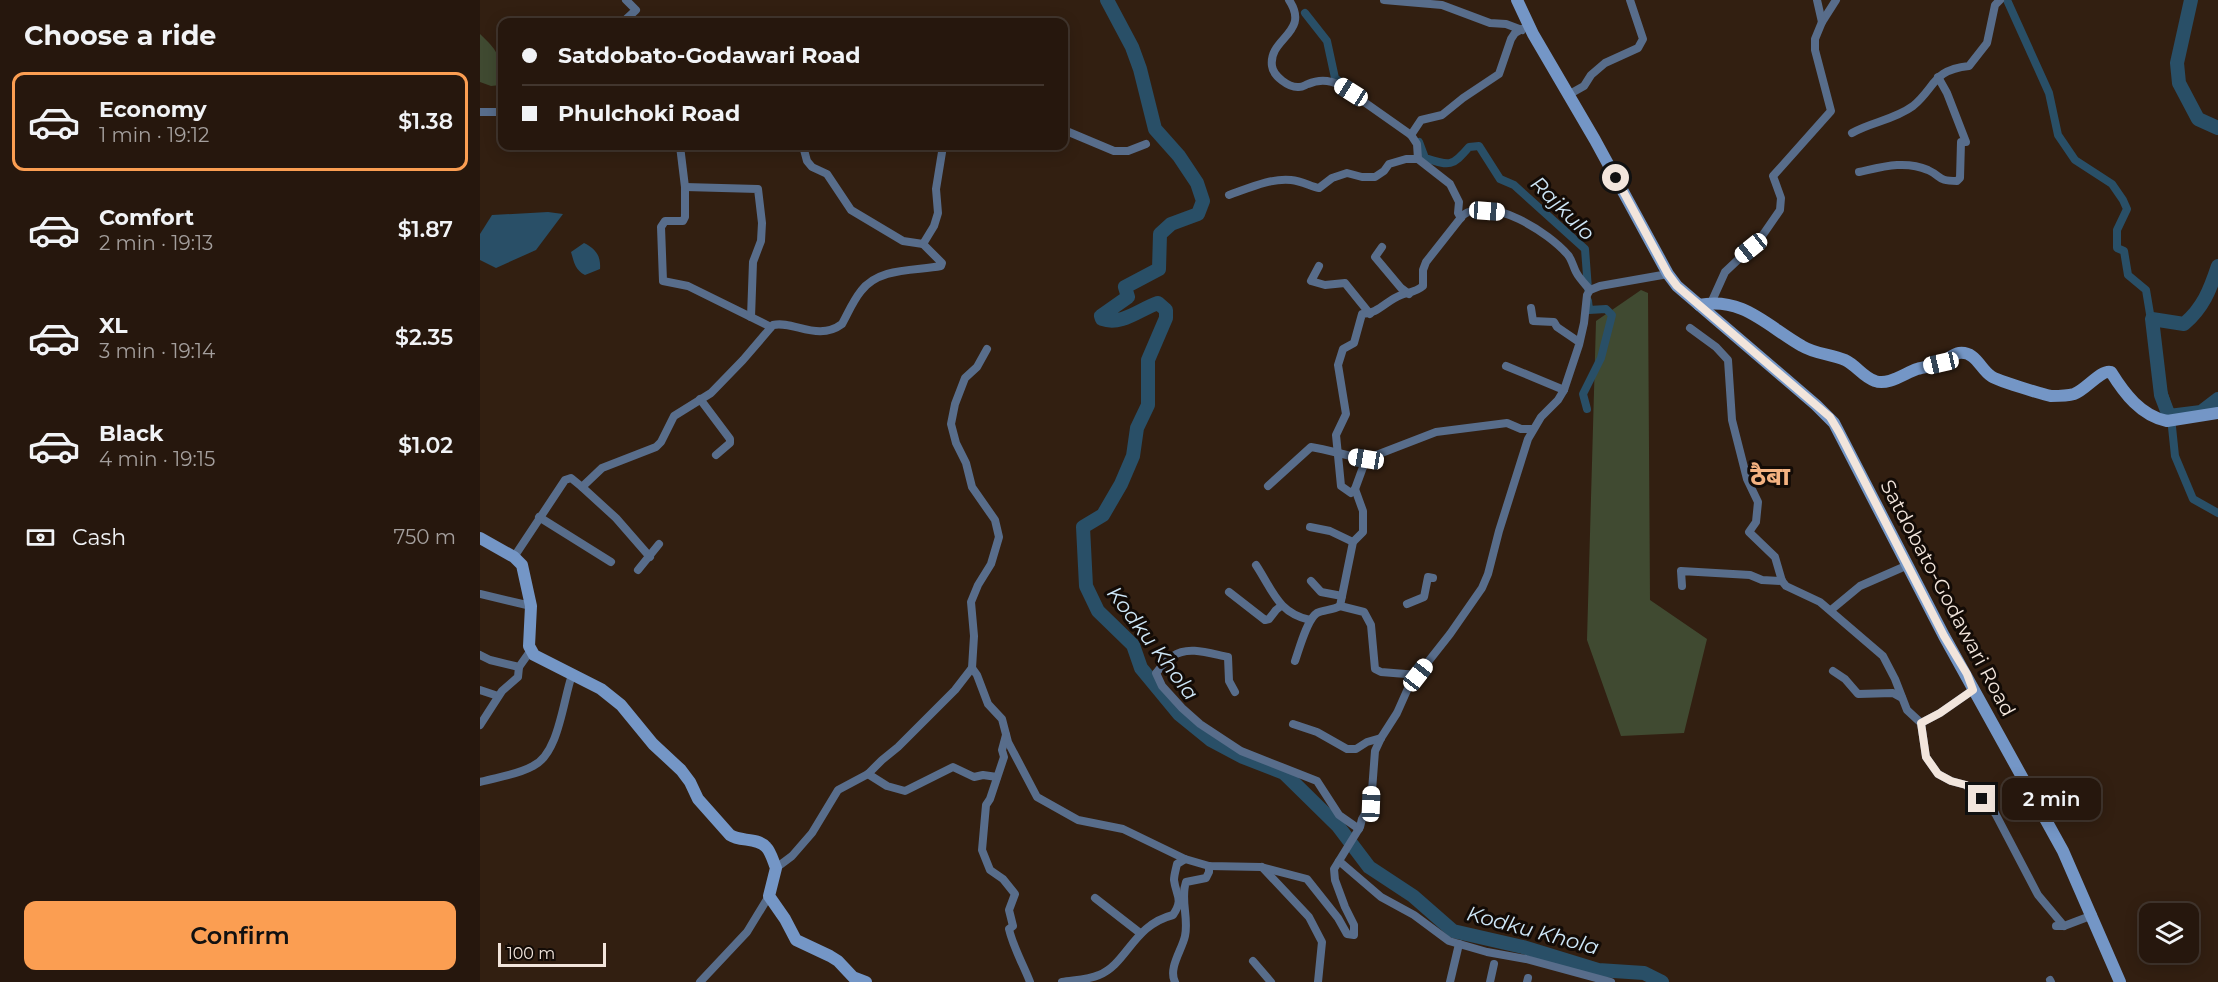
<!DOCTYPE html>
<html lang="en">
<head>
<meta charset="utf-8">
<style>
	body { margin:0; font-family:Montserrat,"Noto Sans Devanagari",sans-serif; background:#32241b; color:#f1f3f6; height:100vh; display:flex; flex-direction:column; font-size:22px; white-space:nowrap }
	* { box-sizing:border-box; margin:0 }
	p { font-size:20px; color:#a49f9d }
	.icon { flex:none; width:33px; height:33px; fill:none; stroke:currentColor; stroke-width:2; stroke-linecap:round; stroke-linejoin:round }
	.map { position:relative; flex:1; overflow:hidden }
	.sheet { display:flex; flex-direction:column; background:#26170d; width:480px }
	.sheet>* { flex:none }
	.banner { position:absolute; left:18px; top:18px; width:570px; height:132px; border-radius:12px; box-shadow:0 3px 15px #0003,0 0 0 2px #42362e; display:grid; align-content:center; height:132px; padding:0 24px; background:#26170d }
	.fabs { position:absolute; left:1659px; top:903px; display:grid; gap:12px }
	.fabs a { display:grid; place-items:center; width:60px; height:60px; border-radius:12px; background:#26170d; box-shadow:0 3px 15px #0003,0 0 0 2px #42362e; font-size:30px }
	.scale { position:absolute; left:18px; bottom:15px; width:108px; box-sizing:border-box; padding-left:6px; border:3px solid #f2e5dc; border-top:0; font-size:16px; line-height:21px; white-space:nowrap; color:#f2e5dc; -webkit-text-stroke:4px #130b06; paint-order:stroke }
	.end { position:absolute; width:27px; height:27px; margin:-14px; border:8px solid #f2e5dc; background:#111; box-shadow:0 0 0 3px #111 }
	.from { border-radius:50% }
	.bubble { position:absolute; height:42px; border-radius:12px; background:#26170d; box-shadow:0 3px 15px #0003,0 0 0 2px #42362e; font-size:20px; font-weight:600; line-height:42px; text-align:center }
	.car { position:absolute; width:18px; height:36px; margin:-18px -9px; border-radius:8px; box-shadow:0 0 4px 2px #0007; background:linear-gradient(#fff 24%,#345 0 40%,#fff 0 76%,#345 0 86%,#fff 0) }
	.banner b { display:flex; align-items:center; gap:21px; height:57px; font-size:22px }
	.banner b+b { border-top:2px solid #42362e }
	.banner i { width:15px; height:15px; background:#f1f3f6 }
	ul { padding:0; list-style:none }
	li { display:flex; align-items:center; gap:18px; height:99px; margin:0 12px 9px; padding:0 12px; border:3px solid transparent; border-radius:12px }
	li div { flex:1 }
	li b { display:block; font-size:22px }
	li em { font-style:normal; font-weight:600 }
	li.on { border-color:#fb9e52 }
	li>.icon { width:54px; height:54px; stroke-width:1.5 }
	h2 { padding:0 24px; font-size:27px; line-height:72px }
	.pay { display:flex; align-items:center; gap:15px; height:66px; padding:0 24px; font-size:22px }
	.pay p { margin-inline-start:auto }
	.primary-button { display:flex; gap:12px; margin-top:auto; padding:12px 24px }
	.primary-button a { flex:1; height:69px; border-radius:12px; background:#fb9e52; color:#111; font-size:24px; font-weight:600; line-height:69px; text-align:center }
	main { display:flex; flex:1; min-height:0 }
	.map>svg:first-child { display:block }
	.green { fill:#404a31 }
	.water { fill:#294f67 }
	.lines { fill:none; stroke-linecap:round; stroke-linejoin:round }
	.canal { stroke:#294f67; stroke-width:8 }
	.river { stroke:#294f67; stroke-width:14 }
	.street { stroke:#586d8b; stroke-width:8 }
	.secondary { stroke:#7496c6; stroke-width:12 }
	.route { stroke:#f2e5dc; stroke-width:8 }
	.labels { text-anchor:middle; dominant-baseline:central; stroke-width:6; stroke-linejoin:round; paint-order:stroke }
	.street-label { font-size:20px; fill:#f2e5dc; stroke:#130b06 }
	.water-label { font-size:21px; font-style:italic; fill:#cee7f8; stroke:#130b06 }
	.district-label { font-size:26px; font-weight:bold; fill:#f4b281; stroke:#130b06 }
</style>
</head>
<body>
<main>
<section class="sheet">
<h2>Choose a ride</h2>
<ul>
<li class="on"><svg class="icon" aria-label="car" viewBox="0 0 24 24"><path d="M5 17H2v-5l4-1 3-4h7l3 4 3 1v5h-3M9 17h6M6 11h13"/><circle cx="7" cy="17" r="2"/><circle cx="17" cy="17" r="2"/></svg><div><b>Economy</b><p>1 min · 19:12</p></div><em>$1.38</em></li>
<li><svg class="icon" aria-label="car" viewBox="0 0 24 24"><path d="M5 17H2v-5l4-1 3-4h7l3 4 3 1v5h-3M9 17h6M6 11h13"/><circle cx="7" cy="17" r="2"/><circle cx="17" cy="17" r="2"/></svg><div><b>Comfort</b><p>2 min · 19:13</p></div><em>$1.87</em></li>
<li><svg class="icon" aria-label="car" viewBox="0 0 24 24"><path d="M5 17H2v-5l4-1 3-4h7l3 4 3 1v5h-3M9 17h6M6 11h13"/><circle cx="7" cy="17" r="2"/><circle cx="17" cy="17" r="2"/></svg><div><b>XL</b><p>3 min · 19:14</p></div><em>$2.35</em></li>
<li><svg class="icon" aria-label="car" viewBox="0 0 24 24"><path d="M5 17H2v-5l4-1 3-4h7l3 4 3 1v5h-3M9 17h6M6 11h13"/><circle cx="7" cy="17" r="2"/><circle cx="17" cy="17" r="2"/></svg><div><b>Black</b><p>4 min · 19:15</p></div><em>$1.02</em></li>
</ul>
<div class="pay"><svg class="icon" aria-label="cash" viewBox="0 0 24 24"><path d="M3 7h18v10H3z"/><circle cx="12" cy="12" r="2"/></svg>Cash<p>750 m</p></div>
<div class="primary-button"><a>Confirm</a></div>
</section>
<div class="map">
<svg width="1738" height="982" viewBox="0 0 1738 982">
	<rect width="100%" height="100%" fill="#321f11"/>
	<g class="green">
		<path d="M0 34C19 52 22 58 21 85L11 86 0 82Z"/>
		<path d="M1161 290 1168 293 1170 600 1227 639 1204 733 1141 736 1107 640 1116 321Z"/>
	</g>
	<g class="water">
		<path d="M68 212 83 214 56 250 16 268 0 260V234L12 215Z"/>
		<path d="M104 243C116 249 121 256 120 269L105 275C95 270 94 262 91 252Z"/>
	</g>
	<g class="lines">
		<g class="canal">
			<path d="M1527 0 1569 93 1578 135 1595 160 1632 184 1643 200 1647 209 1637 230V248L1644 251 1648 275 1666 290 1683 391 1690 413"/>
			<path d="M825 13 847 41 855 78 863 84"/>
			<path d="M939 142 945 158C970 166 972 167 989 147L999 146 1020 179 1034 185 1105 249 1108 289"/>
			<path d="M1107 409 1103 394 1121 358 1132 315 1126 309 1109 310 1108 301"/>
			<path d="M1692 427 1695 456 1713 499 1738 513"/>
		</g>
		<g class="river">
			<path d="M627 0 652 47 660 69 675 129 699 156 717 183 723 201 718 214 691 224 680 234 679 269 645 287 648 297 621 316 622 319C642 326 660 309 678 303L686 310V318L668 360V405L657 428 653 456 641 484 623 515 603 527 606 586 618 611 653 645 661 668 699 714 731 740 763 757 804 773 858 826 889 867 933 896 973 931 1043 947 1118 970 1164 973 1182 982"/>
			<path d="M1711 0 1697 63 1699 83 1718 119 1738 128"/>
			<path d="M1738 266C1730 290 1723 308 1704 324L1672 319 1681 395 1689 416 1721 412 1738 399"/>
		</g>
		<g class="street">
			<path d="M809 0C831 33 788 38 792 66 793 76 809 88 819 87 823 87 825 85 828 84 839 79 850 80 860 85L931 135 937 144 938 159"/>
			<path d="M904 0 962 5 1010 23 1026 24 1042 30"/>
			<path d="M143 22 156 10 146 0"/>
			<path d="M1342 22 1356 0"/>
			<path d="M1088 95 1104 86 1111 75 1125 63 1158 48 1163 39 1150 0"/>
			<path d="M0 112H22"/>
			<path d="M584 130 634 151H648L666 144"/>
			<path d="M1372 133C1391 122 1414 120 1433 106 1456 87 1452 70 1489 66L1507 43 1515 5 1520 0"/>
			<path d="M931 135 941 120 962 115 983 98 1019 74 1031 39 1035 33 1042 29"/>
			<path d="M200 146 205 187V217L203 221H185L181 227 183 281 208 286 291 327"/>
			<path d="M323 146 327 161 332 167 347 174 371 210 423 241 443 244"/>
			<path d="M1379 172C1402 167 1425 160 1448 170 1463 177 1457 181 1477 181L1480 178 1481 142H1486L1467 93 1458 77"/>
			<path d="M205 187 278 189 282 223 281 241 273 262 271 317"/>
			<path d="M749 195C769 188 790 178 811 180 822 181 830 186 839 188L852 178 867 173 882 177H895L904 171 909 164 926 159H938L970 184 979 202 978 213 981 218"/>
			<path d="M902 247 895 257 921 288 929 294"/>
			<path d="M839 266 831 281 845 285 865 283 890 314"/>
			<path d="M1231 303 1245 272 1280 239 1300 210 1301 198 1293 176 1351 111 1335 50V39L1342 22 1337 0"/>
			<path d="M1051 308 1053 321 1074 322 1077 327 1099 342"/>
			<path d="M1210 328 1236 347 1248 360 1252 420 1267 479 1278 502 1276 522 1269 532 1295 557 1302 581 1306 586 1340 602 1403 656 1415 679 1427 710 1441 723 1446 757 1458 774 1471 781 1486 785 1515 813 1558 895 1584 926"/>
			<path d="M1026 366 1084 390"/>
			<path d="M220 399 250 439V443L236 455"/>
			<path d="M788 486 831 447C850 450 867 456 886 459"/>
			<path d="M102 487 136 518 170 557"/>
			<path d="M875 489 871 493 861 486 856 435 866 414 858 365 863 349 874 343 882 314C898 314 907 300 921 295 930 292 936 292 943 286V270L946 262 983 215C1012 195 1069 233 1088 255 1092 260 1093 266 1096 272 1099 278 1105 284 1110 290"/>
			<path d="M59 517 131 562"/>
			<path d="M830 527 850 531 873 542"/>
			<path d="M34 557 85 480 91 478 102 487 122 468 176 447 181 442 194 416 231 393 263 360 293 325C313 320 338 342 362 324 368 313 373 301 381 291 399 267 435 271 461 266L462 263 443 244 454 226 458 213 456 189 463 146"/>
			<path d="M776 565C793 591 798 613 830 620"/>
			<path d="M158 570 179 544"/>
			<path d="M831 581 841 592 862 596"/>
			<path d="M1202 586 1201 571 1270 575 1282 580 1302 581"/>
			<path d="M749 592 785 620 789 619 796 610 801 606"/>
			<path d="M0 594 51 606"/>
			<path d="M927 604 944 597 948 577 953 578"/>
			<path d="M1351 610 1380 586 1428 565"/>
			<path d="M0 655 10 660 39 667 51 650"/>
			<path d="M815 661C819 650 827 619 837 613 844 610 853 610 860 606"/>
			<path d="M492 668 497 675 508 704 522 719 528 742 557 797 598 820 643 829 705 859"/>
			<path d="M1353 671 1365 679 1378 694 1413 693 1422 698"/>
			<path d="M938 675 901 672 895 669 891 625 884 612 860 606 873 542 883 532V511L875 489 886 459 956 432 1027 423 1041 429H1052"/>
			<path d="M0 690 18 696"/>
			<path d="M755 692 749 681 748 657C732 654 708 645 693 656 686 660 681 667 676 673L682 686 702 708 720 724 761 751 837 781 859 815 879 829"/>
			<path d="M1441 723 1460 713 1493 690"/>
			<path d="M813 724 837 732 867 749H876L887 742 901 738"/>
			<path d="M0 725 22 691 38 677 39 667"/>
			<path d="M526 735 522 750 524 757 510 799 506 805 502 850 510 870 523 879 535 894 529 910 533 926 529 929C533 947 543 964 550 982"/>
			<path d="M388 774 407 786 425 791 473 767 494 777 503 775 517 777"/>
			<path d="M0 782C18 777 37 775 53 766 79 754 83 700 92 675"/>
			<path d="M859 861 901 897 934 915 969 941 1007 952 1046 959 1131 982"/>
			<path d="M782 867 829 917 842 942 838 982"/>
			<path d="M296 868 312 856 332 833 358 790 388 774 402 760 418 747 475 690 492 668 494 636 491 602 498 585 511 564 519 537 515 520 492 487 486 463 476 443 471 424 475 404 485 378 497 367 507 349"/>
			<path d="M615 898 660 933"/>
			<path d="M1576 926H1584L1613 915"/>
			<path d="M773 961 791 982"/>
			<path d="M1570 980 1571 982"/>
			<path d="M220 982 267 932 289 896"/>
			<path d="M582 982C594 980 608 980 619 975 647 964 653 925 693 915 704 899 696 896 694 880 694 875 696 869 697 864L705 859 729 866 781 867 827 879 858 918 867 934 874 935V925L865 907 855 880 854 869 880 827 882 819 891 804 895 751 901 738 917 713 929 686 970 634 1002 588 1008 574 1019 531 1048 439 1061 417 1078 400 1084 390 1099 345 1104 323 1107 295 1110 290 1120 286 1188 274"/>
			<path d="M695 982C688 968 702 950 705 936 709 918 700 899 706 882L726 878 729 872V866"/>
			<path d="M970 982 979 944"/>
			<path d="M1010 982 1014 964"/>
			<path d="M1047 982 1048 978"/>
		</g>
		<g class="secondary">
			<path d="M1037 0 1053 34 1115 140 1188 274 1197 286 1336 405 1354 423 1464 636 1583 851 1640 982"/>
			<path d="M1219 305C1263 296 1288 327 1322 346 1335 354 1351 354 1365 360 1376 365 1383 377 1395 381 1408 386 1425 373 1437 369 1444 367 1452 366 1459 364 1466 361 1472 354 1479 353 1496 351 1500 369 1511 376 1515 380 1565 395 1571 396 1578 396 1587 396 1594 394 1606 390 1621 369 1631 372 1644 393 1661 416 1687 421L1738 413"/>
			<path d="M0 538 34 557 42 565 51 606 49 646 54 655 121 689 141 705 173 744 201 770 210 782 218 799 250 835C260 842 277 837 286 847 291 852 293 861 296 868L289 896 305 919 316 940 350 956 358 961 373 977 386 982"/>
		</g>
	</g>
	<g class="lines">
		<path class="route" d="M1136 178 1188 274 1197 286 1336 405 1350 417 1359 432 1464 636 1487 674 1493 690 1460 713 1441 723 1446 757 1458 774 1471 781 1486 785 1502 799"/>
	</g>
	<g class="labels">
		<g class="street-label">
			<text transform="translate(1468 598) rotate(62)">Satdobato-Godawari Road</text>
		</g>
		<g class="water-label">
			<text transform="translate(1083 208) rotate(45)">Rajkulo</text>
			<text transform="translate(673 643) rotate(53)">Kodku Khola</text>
			<text transform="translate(1053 930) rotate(15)">Kodku Khola</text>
		</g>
		<g class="district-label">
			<text x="1290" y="476">ठैबा</text>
		</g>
	</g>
</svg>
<div class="fabs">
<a><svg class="icon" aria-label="layers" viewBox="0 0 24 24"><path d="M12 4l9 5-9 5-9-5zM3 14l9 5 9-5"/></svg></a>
</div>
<div class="scale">100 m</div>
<i class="end from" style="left:1136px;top:178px"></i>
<i class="end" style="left:1502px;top:799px"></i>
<div class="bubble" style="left:1522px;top:778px;width:99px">2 min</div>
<i class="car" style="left:871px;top:92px;rotate:302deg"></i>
<i class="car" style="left:1007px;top:211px;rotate:94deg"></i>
<i class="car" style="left:1271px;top:248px;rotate:231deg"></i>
<i class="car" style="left:1461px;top:363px;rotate:257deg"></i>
<i class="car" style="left:886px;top:459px;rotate:279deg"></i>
<i class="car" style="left:938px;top:675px;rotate:38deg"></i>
<i class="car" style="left:891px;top:804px;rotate:2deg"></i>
<div class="banner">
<b><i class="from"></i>Satdobato-Godawari Road</b>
<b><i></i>Phulchoki Road</b>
</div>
</div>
</main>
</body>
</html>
